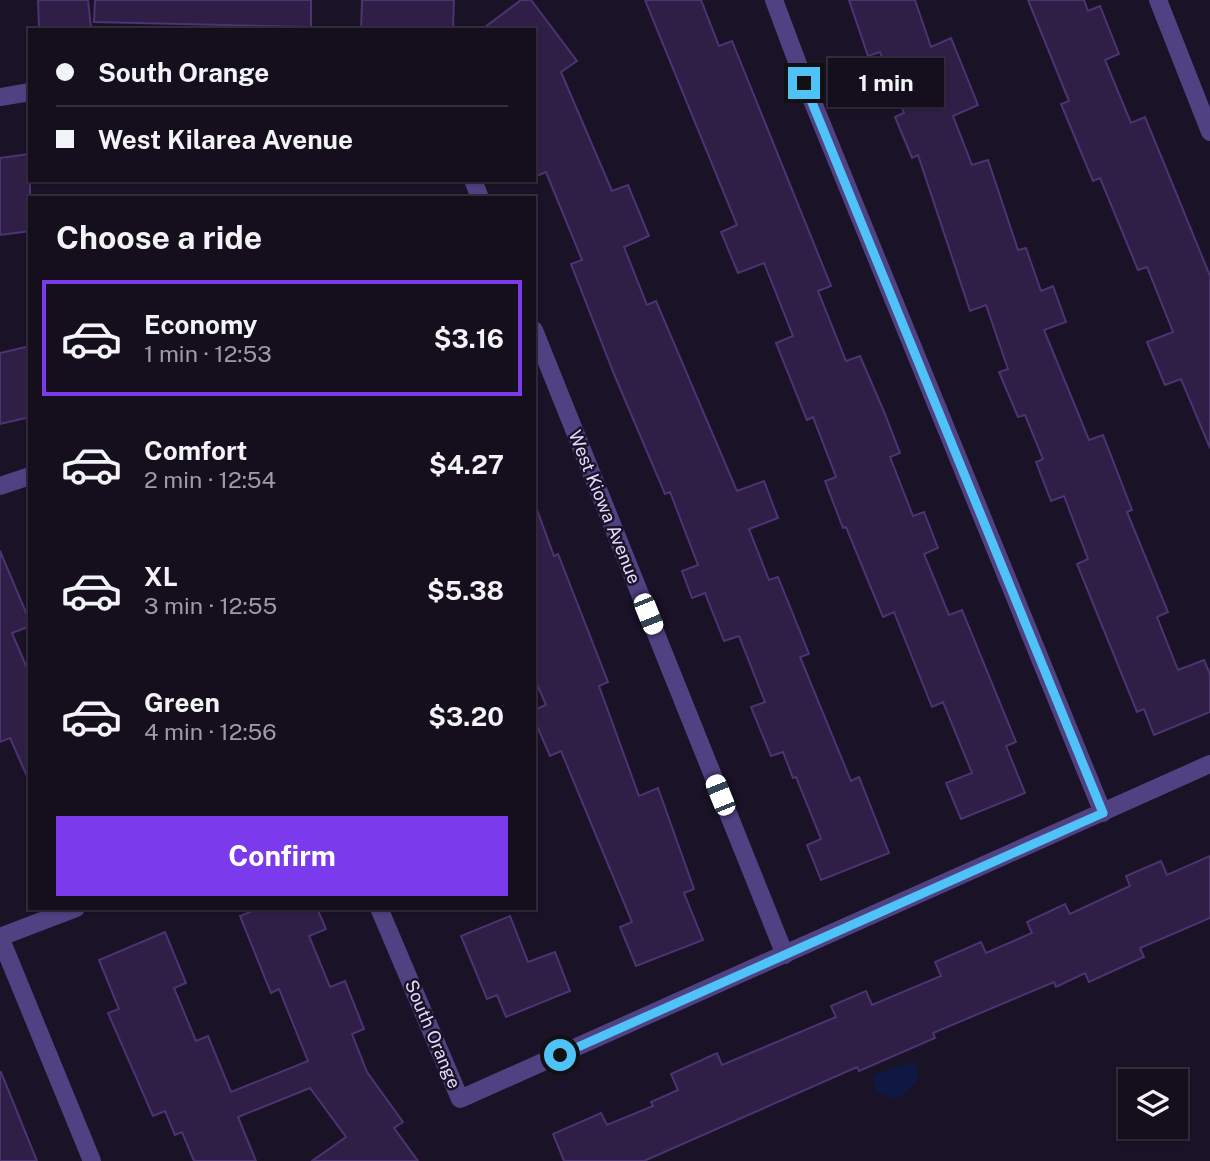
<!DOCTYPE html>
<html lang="en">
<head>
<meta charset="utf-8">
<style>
	body { margin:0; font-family:"Public Sans",sans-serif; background:#211c2a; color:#f1f3f6; height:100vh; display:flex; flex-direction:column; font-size:26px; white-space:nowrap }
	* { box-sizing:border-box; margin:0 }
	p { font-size:23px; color:#9d9ca4 }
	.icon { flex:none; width:38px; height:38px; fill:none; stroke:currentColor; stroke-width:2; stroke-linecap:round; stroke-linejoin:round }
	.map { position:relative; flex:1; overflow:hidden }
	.drawer { position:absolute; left:28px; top:196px; width:508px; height:714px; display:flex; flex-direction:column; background:#140e1d; border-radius:0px; box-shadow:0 2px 5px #0004,0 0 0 2px #332e3b }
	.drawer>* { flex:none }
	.banner { position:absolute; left:28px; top:28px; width:508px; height:154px; border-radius:0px; box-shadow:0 2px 5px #0004,0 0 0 2px #332e3b; display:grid; align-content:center; height:154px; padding:0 28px; background:#140e1d }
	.buttons { position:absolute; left:1118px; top:1069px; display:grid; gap:14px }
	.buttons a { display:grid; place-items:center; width:70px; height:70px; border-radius:0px; background:#140e1d; box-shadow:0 2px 5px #0004,0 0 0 2px #332e3b; font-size:35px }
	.end { position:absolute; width:32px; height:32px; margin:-16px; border:9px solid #4fc3f7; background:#111; box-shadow:0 0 0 4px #111 }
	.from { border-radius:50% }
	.bubble { position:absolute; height:49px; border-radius:0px; background:#140e1d; box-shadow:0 2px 5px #0004,0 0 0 2px #332e3b; font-size:23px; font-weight:700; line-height:49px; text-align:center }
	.car { position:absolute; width:21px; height:42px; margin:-21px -10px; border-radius:9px; box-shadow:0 0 5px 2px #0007; background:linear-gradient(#fff 24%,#345 0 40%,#fff 0 76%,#345 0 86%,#fff 0) }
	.banner b { display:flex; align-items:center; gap:24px; height:66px; font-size:26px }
	.banner b+b { border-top:2px solid #332e3b }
	.banner i { width:18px; height:18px; background:#f1f3f6 }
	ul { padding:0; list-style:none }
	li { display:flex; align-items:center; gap:21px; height:116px; margin:0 14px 10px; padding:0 14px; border:4px solid transparent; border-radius:0px }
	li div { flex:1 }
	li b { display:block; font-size:26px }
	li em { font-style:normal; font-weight:700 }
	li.current { border-color:#7c3aed }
	li>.icon { width:63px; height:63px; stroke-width:1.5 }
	h2 { padding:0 28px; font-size:32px; line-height:84px }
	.cta { display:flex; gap:14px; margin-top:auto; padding:14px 28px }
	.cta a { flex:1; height:80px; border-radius:0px; background:#7c3aed; color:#fff; font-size:28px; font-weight:700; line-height:80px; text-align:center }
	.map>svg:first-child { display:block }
	.water { fill:#0f1843 }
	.building { fill:#2f1f47; stroke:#4c3371; stroke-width:2 }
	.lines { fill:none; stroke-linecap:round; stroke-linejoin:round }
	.minor { stroke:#504183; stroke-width:18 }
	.route { stroke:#4fc3f7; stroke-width:9 }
	.labels { text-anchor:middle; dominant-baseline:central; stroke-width:5; stroke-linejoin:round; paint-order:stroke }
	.street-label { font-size:18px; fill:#e5dbfc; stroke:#1a1227 }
</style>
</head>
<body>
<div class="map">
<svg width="1210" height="1161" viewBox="0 0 1210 1161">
	<rect width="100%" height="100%" fill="#1a1227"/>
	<path class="water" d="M906 1064 916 1065 919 1079 903 1095 892 1099 876 1091 872 1079 875 1074Z"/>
	<g class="building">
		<path d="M38 0H88L91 27 39 29Z"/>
		<path d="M95 0H311V27L94 22Z"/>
		<path d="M362 0H454L453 30H361Z"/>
		<path d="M521 0H531L577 61 561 72 612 191 628 185 649 236 624 247 647 305 656 301 737 491 764 481 778 518 749 529 769 580 778 577 809 654 800 657 851 781 859 777 889 853 821 880 807 845 821 839 796 777 793 778 783 752 771 756 751 707 765 702 739 636 724 641 705 593 692 598 682 571 698 565 670 492 665 494 614 374 571 264 582 260 546 172 534 177V30H481Z"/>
		<path d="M645 0H701L719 46 732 41 831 286 818 291 846 361 860 356 885 414 900 453 890 457 913 516 924 512 938 548 924 554 949 615 962 610 1016 742 1006 746 1025 793 961 819 946 783 972 773 943 702 932 707 894 612 883 617 846 527 843 528 825 481 836 477 813 417 807 420 776 343 793 336 764 263 738 273 721 232 737 225Z"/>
		<path d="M849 0H915L931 47 951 38 978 105 953 116 972 165 988 160 1018 250 1026 248 1041 291 1053 286 1066 322 1044 330 1089 440 1103 435 1132 510 1127 512 1168 612 1157 617 1178 670 1204 660 1210 674V712L1154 735 1144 709 1137 712 1077 564 1088 559 1064 496 1051 501 1036 462 1043 459 1025 415 1018 417 999 372 1008 369 986 305 970 311 918 155 912 158 895 117 904 113 880 52 868 56Z"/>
		<path d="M1028 0H1084L1088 11 1100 6 1119 54 1105 60 1131 123 1145 117 1177 195 1210 276V448L1181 379 1165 385 1147 342 1173 332 1147 267 1138 270 1100 178 1093 181 1061 104 1069 101Z"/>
		<path d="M30 154V231L0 235V158Z"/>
		<path d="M30 346V417L0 424V353Z"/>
		<path d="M536 507 554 556 558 554 608 682 599 686 639 796 658 788 694 889 684 893 703 940 636 966 620 927 632 922 561 751 550 756 534 719V710L546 705 534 677Z"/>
		<path d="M0 551 30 622V626L12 633 30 675V783L10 738 0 742Z"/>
		<path d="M1210 856V918L1140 948 1144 957 1089 982 1085 973 1056 987 1054 982 933 1033 935 1038 859 1071 857 1067 644 1161H564L553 1134 601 1113 607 1125 653 1106 651 1102 678 1090 671 1074 717 1053 722 1065 836 1017 831 1006 866 991 872 1005 941 976 935 962 981 942 986 953 1032 933 1027 922 1065 904 1070 914 1130 886 1126 876 1161 861 1167 875Z"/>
		<path d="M260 908H317L326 929 309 936 330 987 345 981 364 1029 352 1034 367 1072 403 1122 394 1128 418 1161H312L346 1137 310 1088 238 1117 256 1161H194L182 1132 175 1135 165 1111 153 1116 108 1013 119 1009 99 960 165 932 186 983 174 988 196 1041 208 1036 231 1092 308 1061 279 989 271 993 240 916Z"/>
		<path d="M510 916 528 962 555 952 570 991 506 1017 497 995 487 999 461 936Z"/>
		<path d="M0 1072H1L37 1161H0Z"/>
	</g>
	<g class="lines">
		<g class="minor">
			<path d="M774 0 805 83 1103 813"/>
			<path d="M1158 0 1210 132"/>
			<path d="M0 97 30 92"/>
			<path d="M473 180 480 198"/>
			<path d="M534 330 785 955"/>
			<path d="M0 486 30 476"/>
			<path d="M379 908 460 1099 1210 764"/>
			<path d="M0 937 92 1161"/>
			<path d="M0 937 76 908"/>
		</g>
	</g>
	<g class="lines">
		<path class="route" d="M560 1055 1103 813 804 83"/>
	</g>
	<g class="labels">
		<g class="street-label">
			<text transform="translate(605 507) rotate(68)">West Kiowa Avenue</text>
			<text transform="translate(433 1034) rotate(67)">South Orange</text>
		</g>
	</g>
</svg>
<div class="buttons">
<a><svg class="icon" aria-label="layers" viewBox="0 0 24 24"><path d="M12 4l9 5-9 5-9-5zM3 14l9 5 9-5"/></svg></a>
</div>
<i class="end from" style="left:560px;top:1055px"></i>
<i class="end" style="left:804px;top:83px"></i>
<div class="bubble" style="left:828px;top:58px;width:116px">1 min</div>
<i class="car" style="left:648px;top:614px;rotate:158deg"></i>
<i class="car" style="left:720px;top:795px;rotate:338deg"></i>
<div class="banner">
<b><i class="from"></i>South Orange</b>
<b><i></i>West Kilarea Avenue</b>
</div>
<section class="drawer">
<h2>Choose a ride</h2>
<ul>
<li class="current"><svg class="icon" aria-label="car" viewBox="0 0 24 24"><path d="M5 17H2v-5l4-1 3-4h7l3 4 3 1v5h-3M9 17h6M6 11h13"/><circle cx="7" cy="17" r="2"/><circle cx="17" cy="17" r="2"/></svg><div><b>Economy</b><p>1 min · 12:53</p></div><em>$3.16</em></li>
<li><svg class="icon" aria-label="car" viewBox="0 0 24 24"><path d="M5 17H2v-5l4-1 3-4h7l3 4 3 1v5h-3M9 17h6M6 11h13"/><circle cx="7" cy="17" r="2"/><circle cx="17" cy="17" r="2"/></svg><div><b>Comfort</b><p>2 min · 12:54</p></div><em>$4.27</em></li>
<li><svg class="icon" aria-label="car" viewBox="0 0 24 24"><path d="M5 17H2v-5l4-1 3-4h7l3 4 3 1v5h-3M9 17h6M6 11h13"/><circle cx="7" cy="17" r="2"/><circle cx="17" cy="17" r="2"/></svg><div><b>XL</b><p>3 min · 12:55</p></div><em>$5.38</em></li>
<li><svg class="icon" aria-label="car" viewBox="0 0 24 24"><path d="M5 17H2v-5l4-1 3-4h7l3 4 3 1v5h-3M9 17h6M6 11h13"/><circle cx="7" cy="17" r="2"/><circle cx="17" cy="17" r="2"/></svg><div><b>Green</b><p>4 min · 12:56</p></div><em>$3.20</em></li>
</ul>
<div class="cta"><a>Confirm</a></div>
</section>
</div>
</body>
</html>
